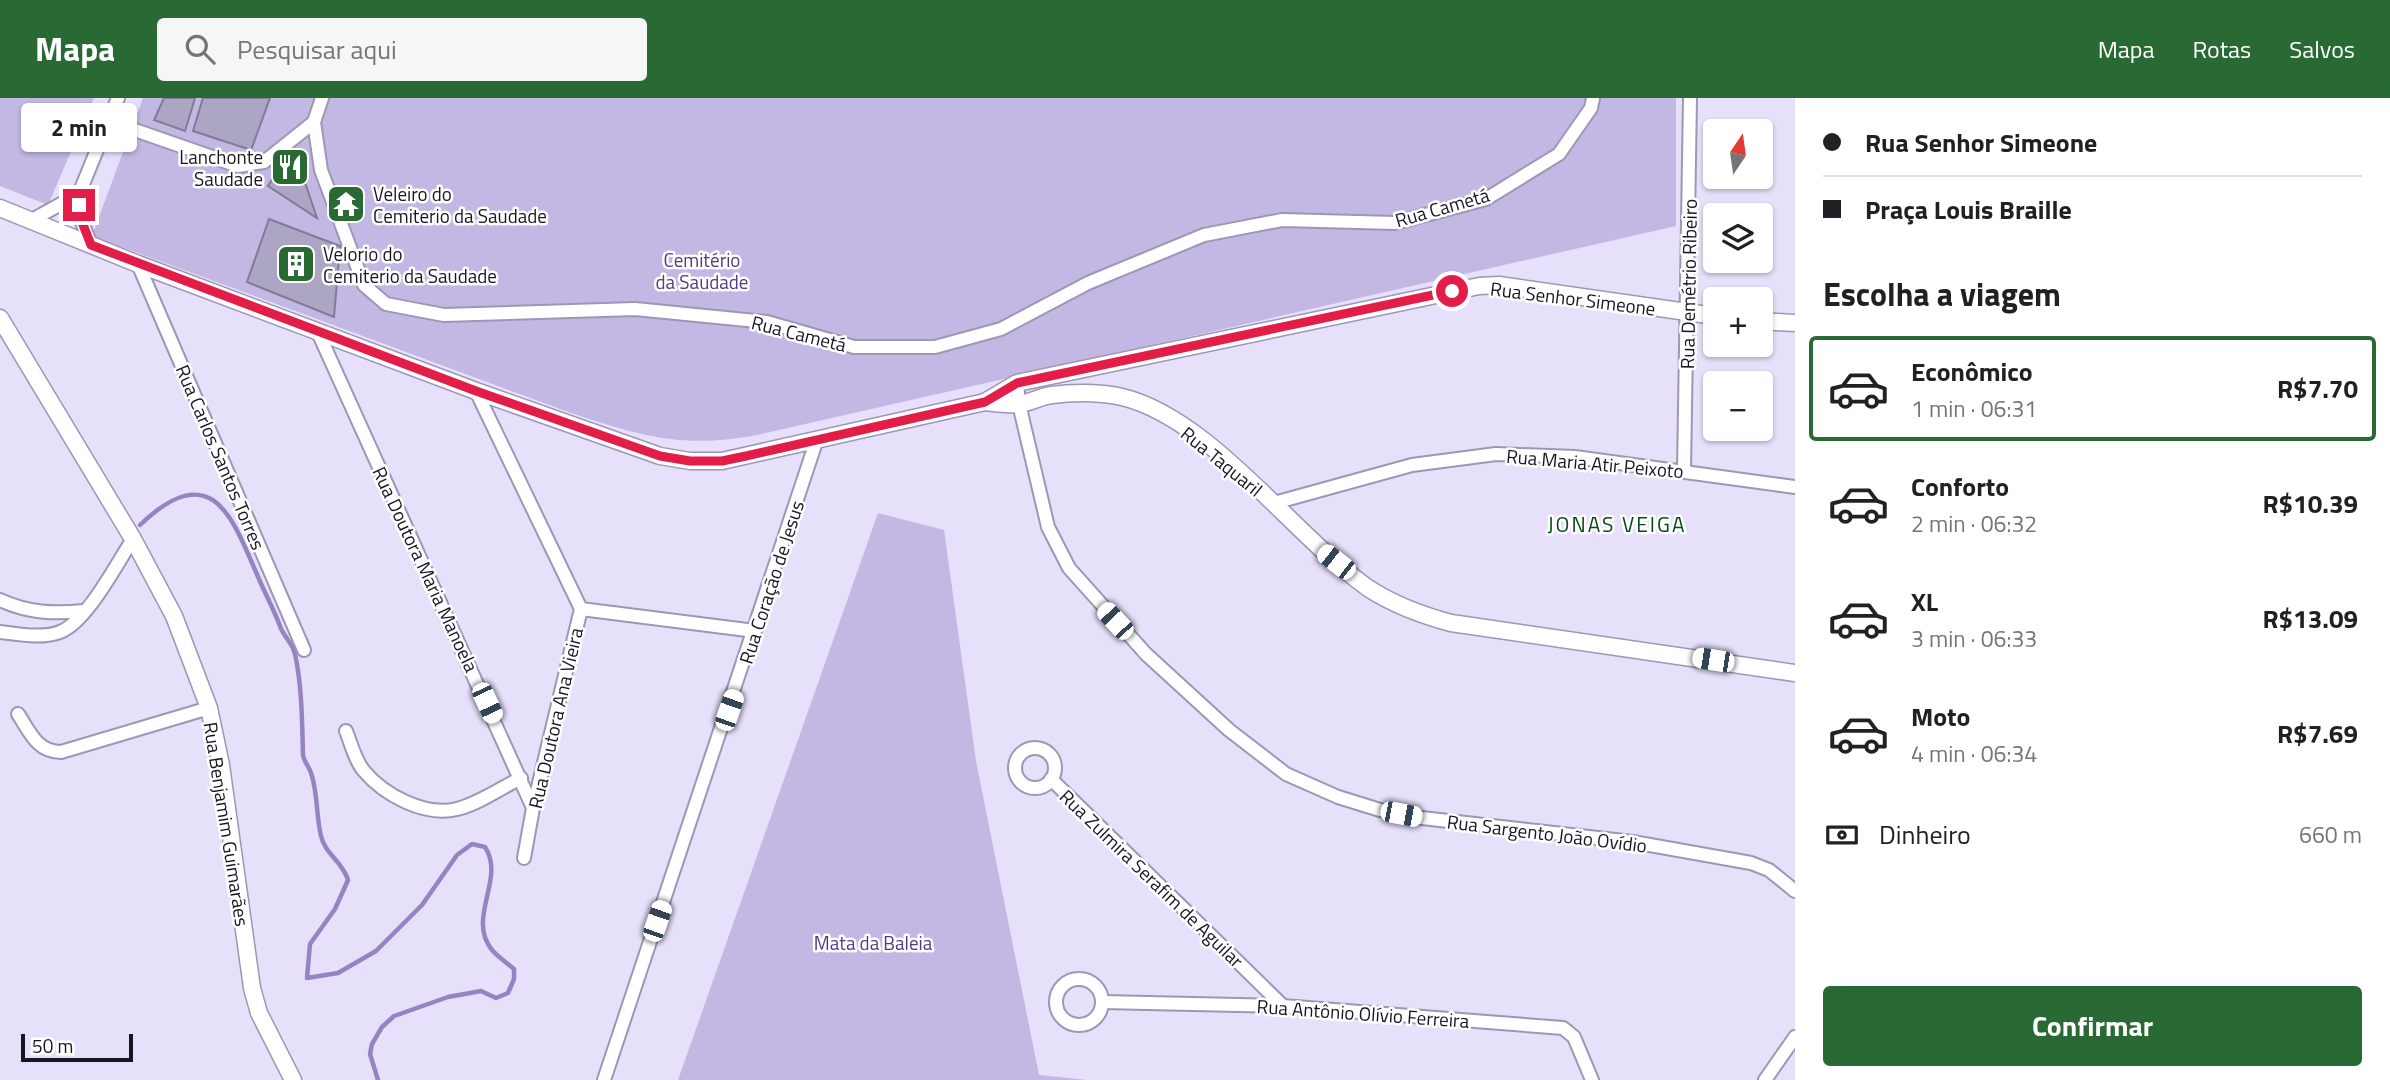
<!DOCTYPE html>
<html lang="pt">
<head>
<meta charset="utf-8">
<style>
	body { margin:0; font-family:"Titillium Web",sans-serif; background:#f6f6f6; color:#202124; height:100vh; display:flex; flex-direction:column; font-size:26px; white-space:nowrap }
	* { box-sizing:border-box; margin:0 }
	p { font-size:23px; color:#757577 }
	.icon { flex:none; width:38px; height:38px; fill:none; stroke:currentColor; stroke-width:2; stroke-linecap:round; stroke-linejoin:round }
	.map { position:relative; flex:1; overflow:hidden }
	.panel { display:flex; flex-direction:column; background:#fff; width:595px }
	.panel>* { flex:none }
	.banner { display:grid; align-content:center; height:154px; padding:0 28px; background:#fff }
	.needle { width:46px; rotate:13deg }
	.controls { position:absolute; left:1703px; top:21px; display:grid; gap:14px }
	.controls a { display:grid; place-items:center; width:70px; height:70px; border-radius:7px; background:#fff; box-shadow:0 2px 5px #0004; font-size:35px }
	.scale { position:absolute; left:21px; bottom:18px; width:112px; box-sizing:border-box; padding-left:7px; border:4px solid #191622; border-top:0; font-size:19px; line-height:24px; white-space:nowrap; color:#191622; -webkit-text-stroke:5px #fff; paint-order:stroke }
	.end { position:absolute; width:32px; height:32px; margin:-16px; border:9px solid #e11d48; background:#fff; box-shadow:0 0 0 4px #fff }
	.from { border-radius:50% }
	.bubble { position:absolute; height:49px; border-radius:7px; background:#fff; box-shadow:0 2px 5px #0004; font-size:23px; font-weight:700; line-height:49px; text-align:center }
	.car { position:absolute; width:21px; height:42px; margin:-21px -10px; border-radius:9px; box-shadow:0 0 5px 2px #0007; background:linear-gradient(#fff 24%,#345 0 40%,#fff 0 76%,#345 0 86%,#fff 0) }
	.banner b { display:flex; align-items:center; gap:24px; height:66px; font-size:26px }
	.banner b+b { border-top:2px solid #e0e0e0 }
	.banner i { width:18px; height:18px; background:#202124 }
	ul { padding:0; list-style:none }
	li { display:flex; align-items:center; gap:21px; height:105px; margin:0 14px 10px; padding:0 14px; border:4px solid transparent; border-radius:7px }
	li div { flex:1 }
	li b { display:block; font-size:26px }
	li em { font-style:normal; font-weight:700 }
	li.active { border-color:#296a34 }
	li>.icon { width:63px; height:63px; stroke-width:1.5 }
	h2 { padding:0 28px; font-size:32px; line-height:84px }
	.pay { display:flex; align-items:center; gap:18px; height:77px; padding:0 28px; font-size:26px }
	.pay p { margin-inline-start:auto }
	.cta { display:flex; gap:14px; margin-top:auto; padding:14px 28px }
	.cta a { flex:1; height:80px; border-radius:7px; background:#296a34; color:#fff; font-size:28px; font-weight:700; line-height:80px; text-align:center }
	header { display:flex; align-items:center; gap:42px; box-sizing:border-box; height:98px; padding:0 35px; background:#296a34; color:#fff }
	header strong { font-size:33px }
	nav { display:flex; gap:38px; margin-inline-start:auto; font-size:24px }
	.search { width:490px; height:63px; background:#f6f6f6; display:flex; align-items:center; gap:18px; box-sizing:border-box; padding:0 24px; border-radius:7px; color:#757577; font-size:26px }
	main { display:flex; flex:1; min-height:0 }
	.map>svg:first-child { display:block }
	.green { fill:#c3b7e3 }
	.lines { fill:none; stroke-linecap:round; stroke-linejoin:round }
	.stream { stroke:#9583c2; stroke-width:4.5 }
	.building { fill:#ada5c4; stroke:#827a97; stroke-width:2 }
	.minor-casing { stroke:#9e96b4; stroke-width:16 }
	.tertiary-casing { stroke:#9e96b4; stroke-width:19 }
	.minor { stroke:#fff; stroke-width:12 }
	.tertiary { stroke:#fff; stroke-width:16 }
	.route { stroke:#e11d48; stroke-width:9 }
	.labels { text-anchor:middle; dominant-baseline:central; stroke-width:5; stroke-linejoin:round; paint-order:stroke }
	.poi-label { font-size:19px; fill:#191622; stroke:#fff; text-anchor:start }
	.street-label { font-size:19px; fill:#191622; stroke:#fff }
	.park-label { font-size:19px; fill:#533884; stroke:#fff }
	.neighbourhood-label { font-size:21px; letter-spacing:2px; fill:#074918; stroke:#fff }
</style>
</head>
<body>
<header>
<strong>Mapa</strong>
<div class="search"><svg class="icon" aria-label="search" viewBox="0 0 24 24"><circle cx="10" cy="10" r="6"/><path d="M15 15l6 6"/></svg>Pesquisar aqui</div>
<nav><a>Mapa</a><a>Rotas</a><a>Salvos</a></nav>
</header>
<main>
<div class="map">
<svg width="1795" height="982" viewBox="0 0 1795 982">
	<rect width="100%" height="100%" fill="#e6e0fa"/>
	<g class="green">
		<path d="M0 0H94L48 107 0 88Z"/>
		<path d="M143 0H1676V128L757 337C682 351 641 338 571 315L92 138Z"/>
		<path d="M878 415 944 432 976 663 1039 977 1087 982H678Z"/>
	</g>
	<g class="lines">
		<path class="stream" d="M140 427C217 353 235 429 263 490 269 503 275 515 280 528 283 538 292 544 295 556 302 588 302 623 303 656 303 663 309 668 311 675 318 695 316 718 321 738 325 756 343 764 348 782L335 811 310 846 307 880 338 875 376 853 422 807 457 757 472 746 485 749C506 781 466 820 492 852 498 859 507 865 514 871V881L508 895 496 900 481 893 448 899 394 918 382 929 372 946 370 956 378 982"/>
	</g>
	<g class="building">
		<path d="M164 0H195L185 33 154 22Z"/>
		<path d="M203 0H270L251 52 193 33Z"/>
		<path d="M293 49 317 120 268 88Z"/>
		<path d="M331 94 356 96 358 117H340Z"/>
		<path d="M269 121 340 148 334 219 247 184Z"/>
	</g>
	<g class="lines">
		<defs>
			<g id="minor">
				<path d="M322 0 314 24 321 72 364 187 386 206 444 217 635 211 767 224 854 249H935L1001 231 1088 185 1204 137 1282 122 1395 125 1486 101 1559 56 1591 10 1593 0"/>
				<path d="M109 23 238 68 264 64 314 24"/>
				<path d="M30 123 79 96"/>
				<path d="M91 147 80 119 79 96 118 0"/>
				<path d="M138 166 304 552"/>
				<path d="M317 232 533 710"/>
				<path d="M1017 285 1019 306 1048 429 1069 470 1146 556 1229 632 1286 676 1338 699 1380 712 1422 720 1633 744 1751 765 1769 772 1795 793"/>
				<path d="M476 293 581 511 533 710 524 760"/>
				<path d="M1684 373 1690 0"/>
				<path d="M1274 405 1412 367 1496 356 1575 359 1795 389"/>
				<path d="M0 502C28 515 54 516 84 513"/>
				<path d="M581 511 755 533"/>
				<path d="M0 534C18 536 42 541 60 534 87 524 117 465 133 441"/>
				<path d="M18 616C30 634 37 654 61 654L209 610"/>
				<path d="M346 633C351 645 355 663 364 673 384 697 425 719 457 711 478 706 501 690 521 680"/>
				<circle cx="1035" cy="670" r="20"/>
				<path d="M1051 681 1283 908"/>
				<circle cx="1079" cy="904" r="23"/>
				<path d="M1102 904 1283 908 1563 930 1574 939 1592 982"/>
				<path d="M604 982 816 344"/>
				<path d="M1765 982 1795 939"/>
			</g>
			<g id="tertiary">
				<path d="M0 110 138 166 476 293 660 358 690 363H722L985 304C995 305 1006 307 1017 306 1029 306 1040 298 1052 297 1073 294 1101 294 1122 299 1210 320 1293 437 1368 490 1394 507 1421 517 1451 525L1795 575"/>
				<path d="M0 220 133 441 174 518 209 610 221 667 252 890 259 915 293 982"/>
				<path d="M1760 223 1795 225"/>
				<path d="M985 304 1017 285 1479 188 1499 187 1715 218"/>
			</g>
		</defs>
		<use href="#minor" class="minor-casing"/>
		<use href="#tertiary" class="tertiary-casing"/>
		<use href="#minor" class="minor"/>
		<use href="#tertiary" class="tertiary"/>
	</g>
	<g class="lines">
		<path class="route" d="M79 107 80 119 91 147 476 293 660 358 690 363H722L746 358 985 304 1017 285 1452 193"/>
	</g>
	<defs>
		<symbol id="restaurant-square" viewBox="-11 -11 22 22"><rect x="-9" y="-9" width="18" height="18" rx="4" fill="#296a34" stroke="#fff"/><path d="M-5-6h1v4h1v-4h1v4h1v-4h1v5L-1.5 .5V6h-2V.5L-5-1ZM5-6V6H3V1.5H1.5Q1.5-4 5-6Z" fill="#fff"/></symbol>
		<symbol id="temple-square" viewBox="-11 -11 22 22"><rect x="-9" y="-9" width="18" height="18" rx="4" fill="#296a34" stroke="#fff"/><path d="M0-6L5-2H3V0L6.5 2.5H4V6H1.5V3h-3V6H-4V2.5H-6.5L-3 0V-2H-5Z" fill="#fff"/></symbol>
		<symbol id="building-square" viewBox="-11 -11 22 22"><rect x="-9" y="-9" width="18" height="18" rx="4" fill="#296a34" stroke="#fff"/><path d="M-4-6H4V6H1V3H-1V6H-4ZM-2.5-4.3h1.7v1.8h-1.7ZM.8-4.3h1.7v1.8H.8ZM-2.5-1h1.7V.8h-1.7ZM.8-1h1.7V.8H.8Z" fill="#fff"/></symbol>
	</defs>
	<g fill-rule="evenodd">
		<use href="#restaurant-square" x="268" y="47" width="44" height="44"/>
		<use href="#temple-square" x="324" y="84" width="44" height="44"/>
		<use href="#building-square" x="274" y="144" width="44" height="44"/>
	</g>
	<g class="labels">
		<g class="poi-label">
			<text x="263" y="58" text-anchor="end">Lanchonte<tspan x="263" dy="22">Saudade</tspan></text>
			<text x="373" y="95">Veleiro do<tspan x="373" dy="22">Cemiterio da Saudade</tspan></text>
			<text x="323" y="155">Velorio do<tspan x="323" dy="22">Cemiterio da Saudade</tspan></text>
		</g>
		<g class="street-label">
			<text transform="translate(1442 109) rotate(-16)">Rua Cametá</text>
			<text transform="translate(1688 186) rotate(-89)">Rua Demétrio Ribeiro</text>
			<text transform="translate(1573 200) rotate(7)">Rua Senhor Simeone</text>
			<text transform="translate(799 235) rotate(14)">Rua Cametá</text>
			<text transform="translate(221 359) rotate(67)">Rua Carlos Santos Torres</text>
			<text transform="translate(1222 363) rotate(39)">Rua Taquaril</text>
			<text transform="translate(1595 365) rotate(5)">Rua Maria Atir Peixoto</text>
			<text transform="translate(426 471) rotate(65)">Rua Doutora Maria Manoela</text>
			<text transform="translate(771 484) rotate(-72)">Rua Coração de Jesus</text>
			<text transform="translate(555 620) rotate(-77)">Rua Doutora Ana Vieira</text>
			<text transform="translate(227 726) rotate(81)">Rua Benjamim Guimarães</text>
			<text transform="translate(1547 735) rotate(7)">Rua Sargento João Ovídio</text>
			<text transform="translate(1152 780) rotate(44)">Rua Zulmira Serafim de Aguilar</text>
			<text transform="translate(1363 915) rotate(4)">Rua Antônio Olívio Ferreira</text>
		</g>
		<g class="park-label">
			<text x="702" y="161">Cemitério<tspan x="702" dy="22">da Saudade</tspan></text>
			<text x="873" y="844">Mata da Baleia</text>
		</g>
		<g class="neighbourhood-label">
			<text x="1617" y="426">JONAS VEIGA</text>
		</g>
	</g>
</svg>
<div class="controls">
<a><svg class="needle" viewBox="-14 -14 28 28"><path d="M0-13l5 13h-10z" fill="#e53935"/><path d="M0 13l5-13h-10z" fill="#757577"/></svg></a>
<a><svg class="icon" aria-label="layers" viewBox="0 0 24 24"><path d="M12 4l9 5-9 5-9-5zM3 14l9 5 9-5"/></svg></a>
<a>+</a>
<a>−</a>
</div>
<div class="scale">50 m</div>
<i class="end from" style="left:1452px;top:193px"></i>
<i class="end" style="left:79px;top:107px"></i>
<div class="bubble" style="left:21px;top:5px;width:116px">2 min</div>
<i class="car" style="left:1336px;top:464px;rotate:308deg"></i>
<i class="car" style="left:1115px;top:523px;rotate:317deg"></i>
<i class="car" style="left:1713px;top:562px;rotate:279deg"></i>
<i class="car" style="left:487px;top:605px;rotate:155deg"></i>
<i class="car" style="left:729px;top:612px;rotate:19deg"></i>
<i class="car" style="left:1401px;top:716px;rotate:101deg"></i>
<i class="car" style="left:657px;top:823px;rotate:19deg"></i>
</div>
<section class="panel">
<div class="banner">
<b><i class="from"></i>Rua Senhor Simeone</b>
<b><i></i>Praça Louis Braille</b>
</div>
<h2>Escolha a viagem</h2>
<ul>
<li class="active"><svg class="icon" aria-label="car" viewBox="0 0 24 24"><path d="M5 17H2v-5l4-1 3-4h7l3 4 3 1v5h-3M9 17h6M6 11h13"/><circle cx="7" cy="17" r="2"/><circle cx="17" cy="17" r="2"/></svg><div><b>Econômico</b><p>1 min · 06:31</p></div><em>R$7.70</em></li>
<li><svg class="icon" aria-label="car" viewBox="0 0 24 24"><path d="M5 17H2v-5l4-1 3-4h7l3 4 3 1v5h-3M9 17h6M6 11h13"/><circle cx="7" cy="17" r="2"/><circle cx="17" cy="17" r="2"/></svg><div><b>Conforto</b><p>2 min · 06:32</p></div><em>R$10.39</em></li>
<li><svg class="icon" aria-label="car" viewBox="0 0 24 24"><path d="M5 17H2v-5l4-1 3-4h7l3 4 3 1v5h-3M9 17h6M6 11h13"/><circle cx="7" cy="17" r="2"/><circle cx="17" cy="17" r="2"/></svg><div><b>XL</b><p>3 min · 06:33</p></div><em>R$13.09</em></li>
<li><svg class="icon" aria-label="car" viewBox="0 0 24 24"><path d="M5 17H2v-5l4-1 3-4h7l3 4 3 1v5h-3M9 17h6M6 11h13"/><circle cx="7" cy="17" r="2"/><circle cx="17" cy="17" r="2"/></svg><div><b>Moto</b><p>4 min · 06:34</p></div><em>R$7.69</em></li>
</ul>
<div class="pay"><svg class="icon" aria-label="cash" viewBox="0 0 24 24"><path d="M3 7h18v10H3z"/><circle cx="12" cy="12" r="2"/></svg>Dinheiro<p>660 m</p></div>
<div class="cta"><a>Confirmar</a></div>
</section>
</main>
</body>
</html>
